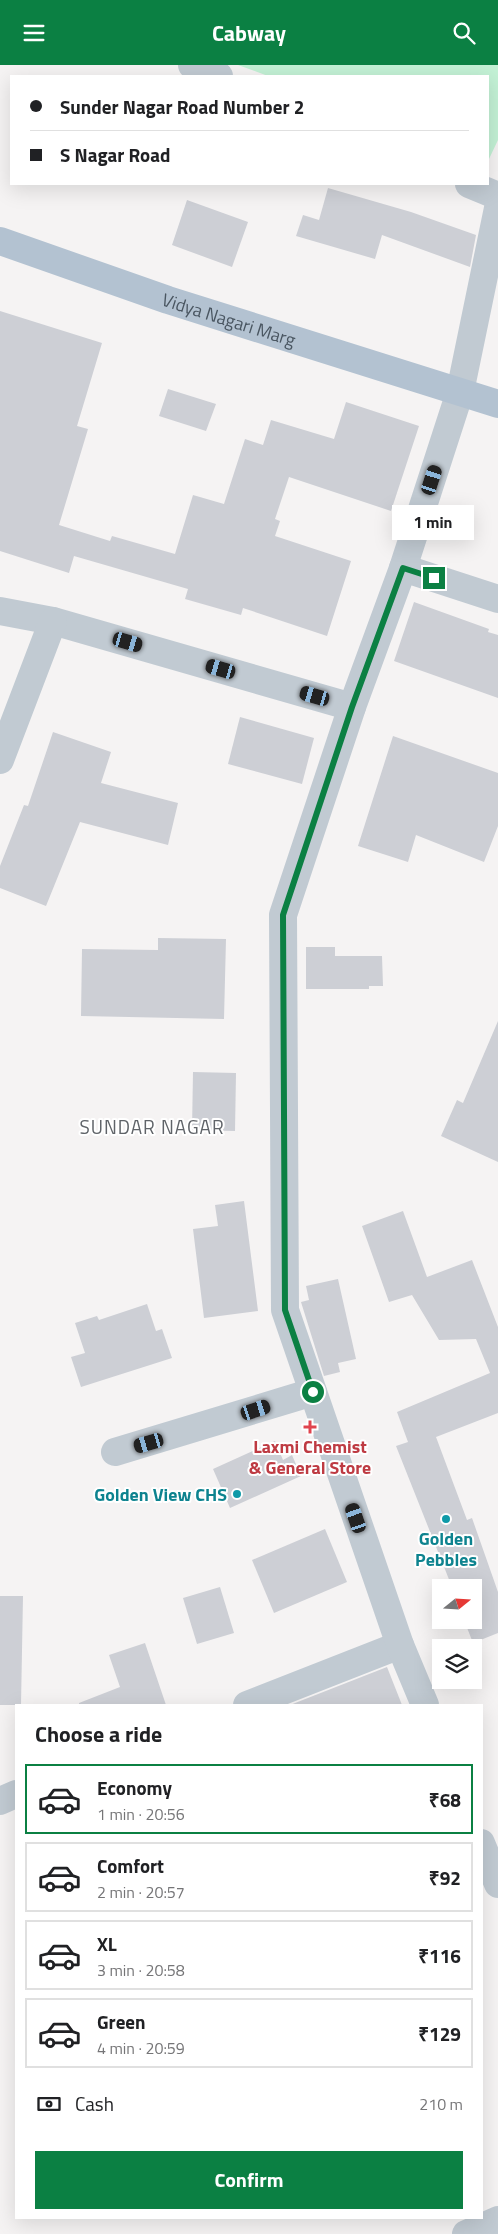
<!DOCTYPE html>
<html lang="en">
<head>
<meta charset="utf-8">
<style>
	body { margin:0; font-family:"Titillium Web",sans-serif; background:#f2f2f2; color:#202124; height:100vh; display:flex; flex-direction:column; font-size:19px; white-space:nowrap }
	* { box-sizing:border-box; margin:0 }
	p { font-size:16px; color:#757577 }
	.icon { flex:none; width:28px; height:28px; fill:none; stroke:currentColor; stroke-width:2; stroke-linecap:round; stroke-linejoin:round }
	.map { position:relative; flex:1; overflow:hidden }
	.details { position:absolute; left:15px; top:1639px; width:468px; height:515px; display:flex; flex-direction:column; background:#fff; border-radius:0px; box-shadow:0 5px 20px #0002 }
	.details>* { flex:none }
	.hud { position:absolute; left:10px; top:10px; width:479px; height:110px; border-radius:0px; box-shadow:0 5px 20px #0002; display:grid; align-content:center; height:110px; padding:0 20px; background:#fff }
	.needle { width:32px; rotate:72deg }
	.controls { position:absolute; left:432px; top:1514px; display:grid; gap:10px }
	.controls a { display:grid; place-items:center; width:50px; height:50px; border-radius:0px; background:#fff; box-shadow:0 5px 20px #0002; font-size:25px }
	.end { position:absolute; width:22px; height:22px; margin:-11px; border:6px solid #0b8043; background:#fff; box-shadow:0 0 0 2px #fff }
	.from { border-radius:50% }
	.bubble { position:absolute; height:35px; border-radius:0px; background:#fff; box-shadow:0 5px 20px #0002; font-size:16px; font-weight:700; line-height:35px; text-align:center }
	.car { position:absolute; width:15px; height:30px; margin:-15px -8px; border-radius:6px; box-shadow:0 0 4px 1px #0007; background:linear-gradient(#222 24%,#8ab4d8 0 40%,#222 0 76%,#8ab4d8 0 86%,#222 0) }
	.hud b { display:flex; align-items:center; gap:18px; height:48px; font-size:19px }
	.hud b+b { border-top:1px solid #e0e0e0 }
	.hud i { width:12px; height:12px; background:#202124 }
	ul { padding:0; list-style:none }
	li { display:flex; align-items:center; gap:15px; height:70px; margin:0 10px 8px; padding:0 10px; border:2px solid #e0e0e0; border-radius:0px }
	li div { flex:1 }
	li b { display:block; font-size:19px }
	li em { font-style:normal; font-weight:700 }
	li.current { border-color:#0b8043 }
	li>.icon { width:45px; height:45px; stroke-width:1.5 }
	h2 { padding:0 20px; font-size:22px; line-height:60px }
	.pay { display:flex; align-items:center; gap:12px; height:55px; padding:0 20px; font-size:19px }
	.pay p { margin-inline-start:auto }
	.button { display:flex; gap:10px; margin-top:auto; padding:10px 20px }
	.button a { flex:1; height:58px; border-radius:0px; background:#0b8043; color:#fff; font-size:20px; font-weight:700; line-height:58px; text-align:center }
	header { display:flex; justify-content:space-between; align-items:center; height:65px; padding:0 20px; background:#0b8043; color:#fff; font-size:22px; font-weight:700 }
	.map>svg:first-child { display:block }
	.green { fill:#c3f1d5 }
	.building { fill:#cdcfd5 }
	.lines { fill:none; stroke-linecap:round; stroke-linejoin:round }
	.minor { stroke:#c1cad2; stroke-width:28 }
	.major { stroke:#b3c2d1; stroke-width:28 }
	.route { stroke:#0b8043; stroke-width:6 }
	.health-dot { fill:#e0444e; stroke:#fff; stroke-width:2 }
	.culture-dot { fill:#0f9aa8; stroke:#fff; stroke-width:2 }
	.labels { text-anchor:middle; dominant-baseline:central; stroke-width:4; stroke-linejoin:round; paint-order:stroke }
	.street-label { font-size:18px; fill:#4a5661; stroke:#fff }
	.health-label { font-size:18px; font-weight:bold; fill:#be3a42; stroke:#fff }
	.culture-label { font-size:18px; font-weight:bold; fill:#0d838f; stroke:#fff; text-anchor:end }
	.neighbourhood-label { font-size:19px; letter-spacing:1px; fill:#5f6368; stroke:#fff }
</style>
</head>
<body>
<header><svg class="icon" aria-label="menu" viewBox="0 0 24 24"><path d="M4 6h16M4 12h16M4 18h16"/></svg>Cabway<svg class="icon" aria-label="search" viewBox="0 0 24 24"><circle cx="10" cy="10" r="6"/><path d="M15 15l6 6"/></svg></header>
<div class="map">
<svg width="498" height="2169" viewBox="0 0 498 2169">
	<rect width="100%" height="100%" fill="#f5f3f3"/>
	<path class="green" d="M238 0H498V75L489 94 488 93V11H268Z"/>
	<g class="building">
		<path d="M328 123 411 147 476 170 470 202 382 170 375 194 296 171 303 150 319 155Z"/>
		<path d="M187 135 248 157 232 202 172 180Z"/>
		<path d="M0 246 102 278 77 361 88 364 59 460 110 476 112 471 175 489 193 430 224 439 245 374 263 380 271 355 334 374 346 337 419 361 391 446 289 412 275 454 280 456 275 471 351 496 327 571 243 543 241 550 185 534 188 524 74 491 69 508 0 486Z"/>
		<path d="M168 324 216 339 206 366 159 351Z"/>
		<path d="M414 537 489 564 488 567 498 570V633L394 596Z"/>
		<path d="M240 652 314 673 302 719 228 699Z"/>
		<path d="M53 667 111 687 101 718 178 738 168 780 80 757 46 841 0 823V801L24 740 28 741Z"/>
		<path d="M393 671 498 708V761L484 797 416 770 408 797 358 781Z"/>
		<path d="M158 873 226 874 224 954 81 951 82 884 158 885Z"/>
		<path d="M306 882H335V891H382L383 921H369V924H306Z"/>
		<path d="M498 956V1097L441 1071 457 1035 463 1038Z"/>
		<path d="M193 1007 236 1008 235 1066 192 1065Z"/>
		<path d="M244 1136 258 1246 204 1253 193 1164 218 1161 215 1140Z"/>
		<path d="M403 1146 427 1212 472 1195 498 1262V1348L436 1372 467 1455 472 1453 498 1527V1568L473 1578 464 1555H474V1522H452L396 1381 408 1377 397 1347 490 1308 476 1274 439 1275 412 1230 389 1237 362 1161Z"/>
		<path d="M338 1214 356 1294 338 1298 340 1307 324 1311 301 1237 309 1235 306 1221Z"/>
		<path d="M147 1239 156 1266 162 1264 172 1293 81 1322 71 1292 85 1288 75 1258 97 1251 99 1255Z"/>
		<path d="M275 1376 283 1395 292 1390 301 1411 230 1443 213 1404Z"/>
		<path d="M325 1464 347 1517 274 1548 252 1495Z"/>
		<path d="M220 1522 234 1568 197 1579 183 1533Z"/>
		<path d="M0 1531H23L21 1640H0Z"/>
		<path d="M145 1578 166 1640H79V1638L120 1622 109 1590Z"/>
		<path d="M387 1602 402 1640H290Z"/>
	</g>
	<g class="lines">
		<g class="minor">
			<path d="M192 0 219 11"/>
			<path d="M469 119 498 131"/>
			<path d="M403 503 498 534"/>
			<path d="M0 546 53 556 352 642"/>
			<path d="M0 695 53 556"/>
			<path d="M115 1387 313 1327"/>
			<path d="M247 1640 400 1580"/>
			<path d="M425 1640 400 1580 285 1245 283 850 352 642 403 503 460 327 498 143"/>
			<path d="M0 1736 16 1729"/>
			<path d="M481 1778 498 1819"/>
			<path d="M466 2169 498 2155"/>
		</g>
		<path class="major" id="s1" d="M0 176 168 235 498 339"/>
	</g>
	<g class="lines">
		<path class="route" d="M313 1327 285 1245 283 850 352 642 403 503 434 513"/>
	</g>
	<path class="health-dot" d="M307.5 1354.5h5v5h5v5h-5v5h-5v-5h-5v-5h5z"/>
	<g class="culture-dot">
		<circle cx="237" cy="1429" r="5"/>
		<circle cx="446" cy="1454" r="5"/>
	</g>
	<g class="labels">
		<g class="street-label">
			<text stroke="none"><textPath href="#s1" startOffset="242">Vidya Nagari Marg</textPath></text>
		</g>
		<g class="health-label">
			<text x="310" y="1381">Laxmi Chemist<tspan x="310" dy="21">&amp; General Store</tspan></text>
		</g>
		<g class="culture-label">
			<text x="227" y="1429">Golden View CHS</text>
			<text x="446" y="1473" text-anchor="middle">Golden<tspan x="446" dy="21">Pebbles</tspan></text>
		</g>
		<g class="neighbourhood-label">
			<text x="152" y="1061">SUNDAR NAGAR</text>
		</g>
	</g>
</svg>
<div class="controls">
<a><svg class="needle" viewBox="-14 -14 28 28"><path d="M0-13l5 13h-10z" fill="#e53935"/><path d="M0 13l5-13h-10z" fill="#757577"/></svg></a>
<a><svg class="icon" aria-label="layers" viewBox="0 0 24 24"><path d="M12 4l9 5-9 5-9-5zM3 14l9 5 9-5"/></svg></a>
</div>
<i class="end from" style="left:313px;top:1327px"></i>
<i class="end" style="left:434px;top:513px"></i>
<div class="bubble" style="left:392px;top:440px;width:82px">1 min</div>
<i class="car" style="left:432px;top:415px;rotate:18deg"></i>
<i class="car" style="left:128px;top:577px;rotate:106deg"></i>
<i class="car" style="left:221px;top:604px;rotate:286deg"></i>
<i class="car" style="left:315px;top:631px;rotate:286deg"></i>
<i class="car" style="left:256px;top:1345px;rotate:72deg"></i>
<i class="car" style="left:149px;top:1378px;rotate:254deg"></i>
<i class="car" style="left:356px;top:1453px;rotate:341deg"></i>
<div class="hud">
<b><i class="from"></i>Sunder Nagar Road Number 2</b>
<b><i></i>S Nagar Road</b>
</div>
<section class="details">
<h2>Choose a ride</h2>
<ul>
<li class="current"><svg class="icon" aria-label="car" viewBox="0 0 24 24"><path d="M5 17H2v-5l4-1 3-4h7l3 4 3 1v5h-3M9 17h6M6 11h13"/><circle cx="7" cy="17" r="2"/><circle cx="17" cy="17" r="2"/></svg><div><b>Economy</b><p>1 min · 20:56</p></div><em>₹68</em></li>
<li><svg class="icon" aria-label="car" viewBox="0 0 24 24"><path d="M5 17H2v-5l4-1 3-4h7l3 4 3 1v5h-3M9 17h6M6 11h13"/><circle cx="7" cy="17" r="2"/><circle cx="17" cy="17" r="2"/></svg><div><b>Comfort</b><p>2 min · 20:57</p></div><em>₹92</em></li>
<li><svg class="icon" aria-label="car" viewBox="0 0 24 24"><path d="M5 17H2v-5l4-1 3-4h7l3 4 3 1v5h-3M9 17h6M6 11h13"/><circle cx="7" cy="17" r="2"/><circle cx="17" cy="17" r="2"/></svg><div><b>XL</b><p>3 min · 20:58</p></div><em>₹116</em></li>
<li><svg class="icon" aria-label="car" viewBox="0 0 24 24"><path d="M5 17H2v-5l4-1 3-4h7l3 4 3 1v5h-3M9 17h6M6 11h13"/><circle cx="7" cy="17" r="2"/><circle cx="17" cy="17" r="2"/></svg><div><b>Green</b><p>4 min · 20:59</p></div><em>₹129</em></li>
</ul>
<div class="pay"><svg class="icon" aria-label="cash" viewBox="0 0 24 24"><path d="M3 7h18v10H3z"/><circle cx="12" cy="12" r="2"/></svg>Cash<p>210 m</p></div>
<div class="button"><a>Confirm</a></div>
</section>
</div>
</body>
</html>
